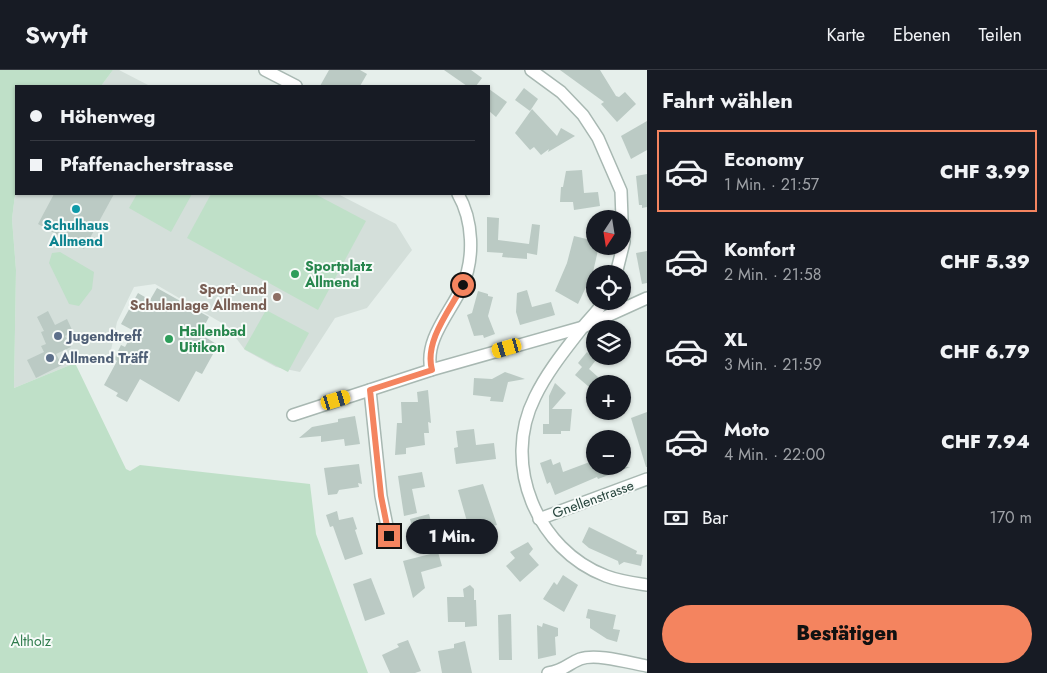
<!DOCTYPE html>
<html lang="de">
<head>
<meta charset="utf-8">
<style>
	body { margin:0; font-family:Jost,sans-serif; background:#242831; color:#f1f3f6; height:100vh; display:flex; flex-direction:column; font-size:19px; white-space:nowrap }
	* { box-sizing:border-box; margin:0 }
	p { font-size:16px; color:#9ea1a6 }
	.icon { flex:none; width:28px; height:28px; fill:none; stroke:currentColor; stroke-width:2; stroke-linecap:round; stroke-linejoin:round }
	.map { position:relative; flex:1; overflow:hidden }
	.sheet { display:flex; flex-direction:column; background:#171b24; width:400px }
	.sheet>* { flex:none }
	.top-card { position:absolute; left:15px; top:15px; width:475px; height:110px; border-radius:0px; box-shadow:0 1px 4px #0004; display:grid; align-content:center; height:110px; padding:0 15px; background:#171b24 }
	.needle { width:32px; rotate:192deg }
	.controls { position:absolute; left:586px; top:140px; display:grid; gap:10px }
	.controls a { display:grid; place-items:center; width:45px; height:45px; border-radius:50%; background:#171b24; box-shadow:0 1px 4px #0004; font-size:25px }
	.end { position:absolute; width:22px; height:22px; margin:-11px; border:6px solid #f4845f; background:#111; box-shadow:0 0 0 2px #111 }
	.from { border-radius:50% }
	.bubble { position:absolute; height:35px; border-radius:18px; background:#171b24; box-shadow:0 1px 4px #0004; font-size:16px; font-weight:800; line-height:35px; text-align:center }
	.car { position:absolute; width:15px; height:30px; margin:-15px -8px; border-radius:6px; box-shadow:0 0 4px 1px #0007; background:linear-gradient(#f5c518 24%,#345 0 40%,#f5c518 0 76%,#345 0 86%,#f5c518 0) }
	.top-card b { display:flex; align-items:center; gap:18px; height:48px; font-size:19px }
	.top-card b+b { border-top:1px solid #363941 }
	.top-card i { width:12px; height:12px; background:#f1f3f6 }
	ul { padding:0; list-style:none }
	li { display:flex; align-items:center; gap:15px; height:82px; margin:0 10px 8px; padding:0 5px; border:2px solid transparent; border-radius:0px }
	li div { flex:1 }
	li b { display:block; font-size:19px }
	li em { font-style:normal; font-weight:800 }
	li.on { border-color:#f4845f }
	li>.icon { width:45px; height:45px; stroke-width:1.5 }
	h2 { padding:0 15px; font-size:22px; line-height:60px }
	.pay { display:flex; align-items:center; gap:12px; height:55px; padding:0 15px; font-size:19px }
	.pay p { margin-inline-start:auto }
	.button { display:flex; gap:10px; margin-top:auto; padding:10px 15px }
	.button a { flex:1; height:58px; border-radius:30px; background:#f4845f; color:#111; font-size:20px; font-weight:800; line-height:58px; text-align:center }
	header { display:flex; align-items:center; gap:30px; box-sizing:border-box; height:70px; padding:0 25px; background:#171b24; border-bottom:1px solid #363941 }
	header strong { font-size:24px }
	nav { display:flex; gap:28px; margin-inline-start:auto; font-size:18px }
	main { display:flex; flex:1; min-height:0 }
	.map>svg:first-child { display:block }
	.built { fill:#d4dfda }
	.green { fill:#bfe0c8 }
	.building { fill:#bbcac4 }
	.lines { fill:none; stroke-linecap:round; stroke-linejoin:round }
	.street-casing { stroke:#a8b8b2; stroke-width:14 }
	.street { stroke:#fff; stroke-width:11 }
	.route { stroke:#f4845f; stroke-width:6 }
	.culture-dot { fill:#0f9aa8; stroke:#f7fbf9; stroke-width:2 }
	.leisure-dot { fill:#2e9e5b; stroke:#f7fbf9; stroke-width:2 }
	.education-dot { fill:#8d6e63; stroke:#f7fbf9; stroke-width:2 }
	.service-dot { fill:#5c6f8a; stroke:#f7fbf9; stroke-width:2 }
	.labels { text-anchor:middle; dominant-baseline:central; stroke-width:4; stroke-linejoin:round; paint-order:stroke }
	.culture-label { font-size:14px; font-weight:bold; fill:#0d838f; stroke:#f7fbf9 }
	.leisure-label { font-size:14px; font-weight:bold; fill:#27864d; stroke:#f7fbf9; text-anchor:start }
	.education-label { font-size:14px; font-weight:bold; fill:#785e54; stroke:#f7fbf9; text-anchor:end }
	.service-label { font-size:14px; font-weight:bold; fill:#4e5e75; stroke:#f7fbf9; text-anchor:start }
	.street-label { font-size:14px; fill:#24423a; stroke:#f7fbf9 }
	.park-label { font-size:14px; fill:#2d7a4b; stroke:#f7fbf9 }
</style>
</head>
<body>
<header>
<strong>Swyft</strong>
<nav><a>Karte</a><a>Ebenen</a><a>Teilen</a></nav>
</header>
<main>
<div class="map">
<svg width="647" height="603" viewBox="0 0 647 603">
	<rect width="100%" height="100%" fill="#e6efeb"/>
	<g class="built">
		<path d="M113 0H119L150 16H101Z"/>
		<path d="M16 117V124H338L396 154 412 180 367 238 335 248 300 302 276 297 245 280 227 256 155 214 134 217 117 252 108 294 75 293 14 318 16 200 12 149Z"/>
	</g>
	<g class="green">
		<path d="M0 0H113L101 16H16V117L12 149 16 200 14 318 75 293 126 399 130 401 140 395 310 414 316 464 368 603H0Z"/>
		<path d="M137 124H192L171 162 129 138Z"/>
		<path d="M211 124H315L366 151 318 240 187 168Z"/>
		<path d="M60 182 94 202 92 219 79 236 69 234 49 193 52 183Z"/>
		<path d="M266 240 309 263 288 302 244 279Z"/>
	</g>
	<g class="building">
		<path d="M329 0H360L367 4 360 16H320Z"/>
		<path d="M444 0H471L482 8 476 16H467Z"/>
		<path d="M560 0H600L616 26 619 27 625 22 636 34 617 52 601 34 604 32Z"/>
		<path d="M524 18 538 29 530 41 515 30Z"/>
		<path d="M489 19 507 32 496 47 489 41Z"/>
		<path d="M532 39 557 66 561 58 575 66 548 82 549 79 541 85 534 77 530 80 515 63Z"/>
		<path d="M647 51V80L631 89 621 66Z"/>
		<path d="M582 100 584 123 598 122 600 136 574 140 573 132H560L561 117H563L566 101Z"/>
		<path d="M647 104V137L642 138V135H639L636 106Z"/>
		<path d="M54 124H114L84 179 38 154Z"/>
		<path d="M487 147 499 148 498 170 529 174 532 154 540 155 537 185 527 183V189L502 187 503 183 487 182Z"/>
		<path d="M574 166 595 171V176H599L593 202 578 234 555 221 567 193Z"/>
		<path d="M647 181V213L642 214 636 183Z"/>
		<path d="M157 218 209 247 200 264 218 275 202 304 196 301 179 332 140 309 127 332 116 326 118 323 104 315 117 291 114 289 121 275 125 277 134 261 121 254 138 223 150 230Z"/>
		<path d="M527 220 532 237 551 232 555 245 520 255 516 242 517 223Z"/>
		<path d="M478 221 488 224V226L493 227 488 246 495 264 484 268 483 265 474 266 467 245 472 243Z"/>
		<path d="M48 241 55 255 67 249 73 262 65 266 71 277 56 284 62 295 36 308 27 290 44 282 41 276 46 274 41 262 44 261 37 247Z"/>
		<path d="M587 282 596 290 589 299 606 314H595V322L575 305 582 297 578 293Z"/>
		<path d="M505 302 525 309 508 312 503 332 490 331 491 327 473 325 474 308 492 309Z"/>
		<path d="M555 313 566 323 552 339H572L570 361H561V364H543V354H549V326Z"/>
		<path d="M428 320 431 353 428 352 429 363H424L425 375 406 378V384L395 385 397 353H402L401 332H418L417 322Z"/>
		<path d="M647 342V397H646L631 348Z"/>
		<path d="M355 346 360 374 345 376 344 369 321 372V366L299 368 312 357 338 352V349Z"/>
		<path d="M474 359 476 375 494 373 496 389 456 394 454 378 458 377 456 361Z"/>
		<path d="M551 389 553 395 560 392 563 402 595 390V396L630 397 598 409 597 407 555 425 550 412 547 414 540 393Z"/>
		<path d="M359 394 362 414 358 413 359 417 339 420 337 424 328 425 324 398Z"/>
		<path d="M422 402 425 417 412 419 417 443 404 446 398 406Z"/>
		<path d="M483 414 497 455 470 462 458 420Z"/>
		<path d="M337 441 339 450 353 447 357 459 355 460 363 484 345 490 333 456 330 457 326 445Z"/>
		<path d="M429 444 433 459 414 464 410 449Z"/>
		<path d="M589 457 637 481 636 484 643 485 641 496 624 492 619 495 618 491 589 478 582 472Z"/>
		<path d="M528 472 533 479 529 484 539 495 520 512 506 496 515 488 510 482Z"/>
		<path d="M438 482 442 496 421 502 425 518 413 528 403 491Z"/>
		<path d="M563 505 578 515 564 542 543 529 554 512 557 515Z"/>
		<path d="M371 508 385 544 365 551 353 514Z"/>
		<path d="M470 515 474 519V530H476L477 556 465 557V552H448L447 527H464L463 519Z"/>
		<path d="M588 539 616 545 613 559 620 560 617 572 607 569 590 558V549L586 548Z"/>
		<path d="M511 544 512 590H499L498 545Z"/>
		<path d="M543 553 558 558V566L555 567 556 585 538 589 537 555 542 557Z"/>
		<path d="M408 570 421 601 415 603H390L382 585 399 577 397 574Z"/>
		<path d="M465 571 472 603H442L438 581 454 578V574Z"/>
	</g>
	<g class="lines">
		<defs>
			<g id="street">
				<path d="M265 0 296 16"/>
				<path d="M531 0 561 22 583 45 598 68 621 121 622 149"/>
				<path d="M616 204 624 172 622 152"/>
				<path d="M604 231C598 241 589 249 582 258 565 280 547 302 535 327 501 394 537 480 606 506 619 511 634 513 647 515"/>
				<path d="M431 300C424 270 450 243 462 217 475 188 473 150 458 124"/>
				<path d="M370 320 381 426 389 466"/>
				<path d="M293 345 431 300 583 257 647 228"/>
				<path d="M539 449 647 409"/>
				<path d="M548 603C566 600 567 594 580 589 597 583 630 593 647 596"/>
			</g>
		</defs>
		<use href="#street" class="street-casing"/>
		<use href="#street" class="street"/>
	</g>
	<g class="lines">
		<path class="route" d="M389 466 381 426 370 320 432 300C424 271 450 240 463 215"/>
	</g>
	<circle class="culture-dot" cx="76" cy="139" r="5"/>
	<g class="leisure-dot">
		<circle cx="295" cy="204" r="5"/>
		<circle cx="169" cy="269" r="5"/>
	</g>
	<circle class="education-dot" cx="277" cy="227" r="5"/>
	<g class="service-dot">
		<circle cx="58" cy="266" r="5"/>
		<circle cx="50" cy="288" r="5"/>
	</g>
	<g class="labels">
		<g class="culture-label">
			<text x="76" y="155">Schulhaus<tspan x="76" dy="16">Allmend</tspan></text>
		</g>
		<g class="leisure-label">
			<text x="305" y="196">Sportplatz<tspan x="305" dy="16">Allmend</tspan></text>
			<text x="179" y="261">Hallenbad<tspan x="179" dy="16">Uitikon</tspan></text>
		</g>
		<g class="education-label">
			<text x="267" y="219">Sport- und<tspan x="267" dy="16">Schulanlage Allmend</tspan></text>
		</g>
		<g class="service-label">
			<text x="68" y="266">Jugendtreff</text>
			<text x="60" y="288">Allmend Träff</text>
		</g>
		<g class="street-label">
			<text transform="translate(593 429) rotate(-20)">Gnellenstrasse</text>
		</g>
		<g class="park-label">
			<text x="31" y="571">Altholz</text>
		</g>
	</g>
</svg>
<div class="controls">
<a><svg class="needle" viewBox="-14 -14 28 28"><path d="M0-13l5 13h-10z" fill="#e53935"/><path d="M0 13l5-13h-10z" fill="#9ea1a6"/></svg></a>
<a><svg class="icon" aria-label="locate" viewBox="0 0 24 24"><circle cx="12" cy="12" r="6"/><path d="M12 2v4M12 18v4M2 12h4M18 12h4"/></svg></a>
<a><svg class="icon" aria-label="layers" viewBox="0 0 24 24"><path d="M12 4l9 5-9 5-9-5zM3 14l9 5 9-5"/></svg></a>
<a>+</a>
<a>−</a>
</div>
<i class="end from" style="left:463px;top:215px"></i>
<i class="end" style="left:389px;top:466px"></i>
<div class="bubble" style="left:406px;top:449px;width:92px">1 Min.</div>
<i class="car" style="left:507px;top:278px;rotate:254deg"></i>
<i class="car" style="left:336px;top:330px;rotate:73deg"></i>
<div class="top-card">
<b><i class="from"></i>Höhenweg</b>
<b><i></i>Pfaffenacherstrasse</b>
</div>
</div>
<section class="sheet">
<h2>Fahrt wählen</h2>
<ul>
<li class="on"><svg class="icon" aria-label="car" viewBox="0 0 24 24"><path d="M5 17H2v-5l4-1 3-4h7l3 4 3 1v5h-3M9 17h6M6 11h13"/><circle cx="7" cy="17" r="2"/><circle cx="17" cy="17" r="2"/></svg><div><b>Economy</b><p>1 Min. · 21:57</p></div><em>CHF 3.99</em></li>
<li><svg class="icon" aria-label="car" viewBox="0 0 24 24"><path d="M5 17H2v-5l4-1 3-4h7l3 4 3 1v5h-3M9 17h6M6 11h13"/><circle cx="7" cy="17" r="2"/><circle cx="17" cy="17" r="2"/></svg><div><b>Komfort</b><p>2 Min. · 21:58</p></div><em>CHF 5.39</em></li>
<li><svg class="icon" aria-label="car" viewBox="0 0 24 24"><path d="M5 17H2v-5l4-1 3-4h7l3 4 3 1v5h-3M9 17h6M6 11h13"/><circle cx="7" cy="17" r="2"/><circle cx="17" cy="17" r="2"/></svg><div><b>XL</b><p>3 Min. · 21:59</p></div><em>CHF 6.79</em></li>
<li><svg class="icon" aria-label="car" viewBox="0 0 24 24"><path d="M5 17H2v-5l4-1 3-4h7l3 4 3 1v5h-3M9 17h6M6 11h13"/><circle cx="7" cy="17" r="2"/><circle cx="17" cy="17" r="2"/></svg><div><b>Moto</b><p>4 Min. · 22:00</p></div><em>CHF 7.94</em></li>
</ul>
<div class="pay"><svg class="icon" aria-label="cash" viewBox="0 0 24 24"><path d="M3 7h18v10H3z"/><circle cx="12" cy="12" r="2"/></svg>Bar<p>170 m</p></div>
<div class="button"><a>Bestätigen</a></div>
</section>
</main>
</body>
</html>
